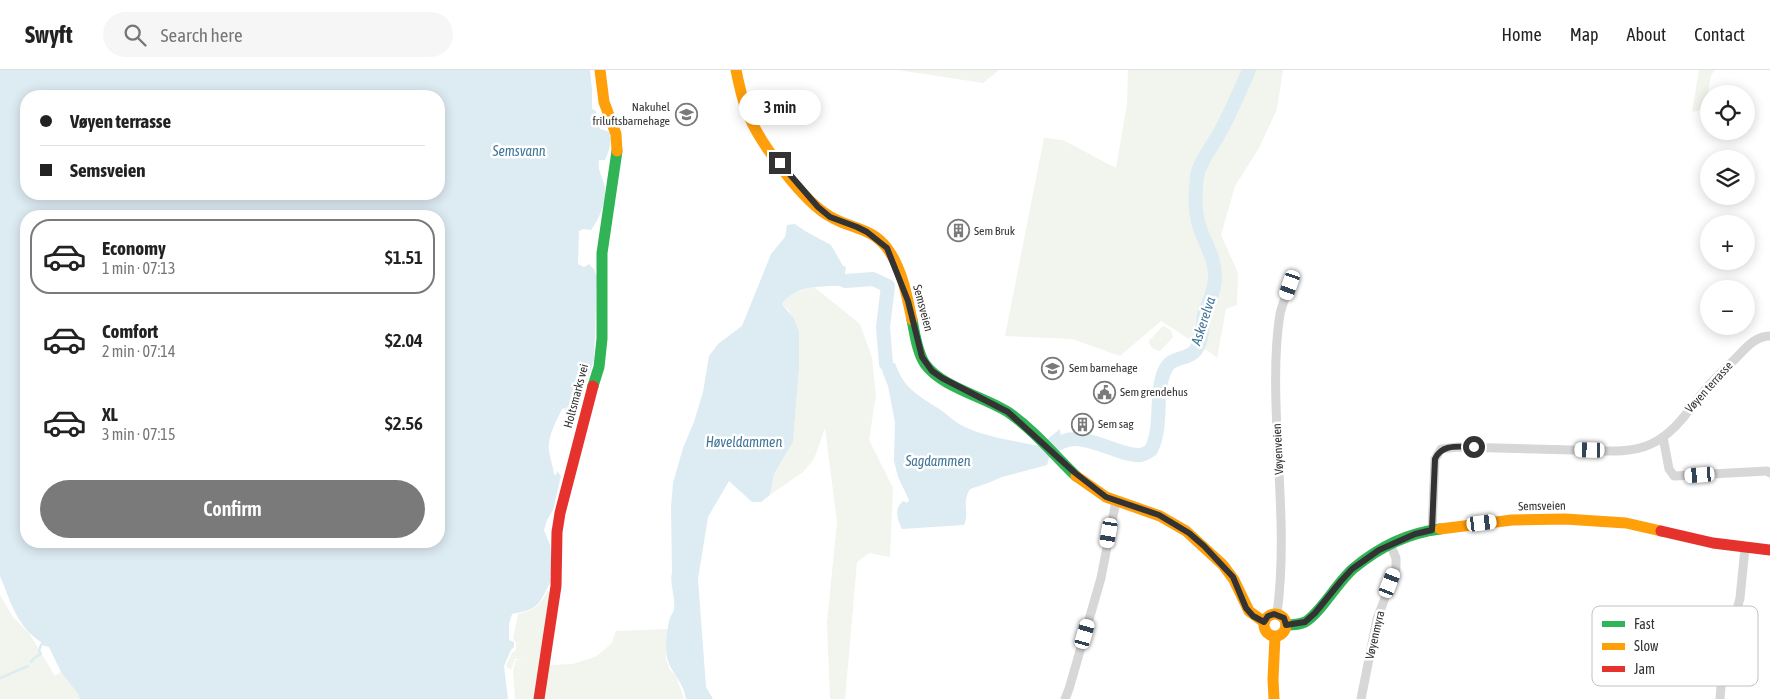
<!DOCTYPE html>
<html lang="en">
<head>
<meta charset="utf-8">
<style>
	body { margin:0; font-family:"Asap Condensed",sans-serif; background:#f6f6f6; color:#222; height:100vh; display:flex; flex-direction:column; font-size:19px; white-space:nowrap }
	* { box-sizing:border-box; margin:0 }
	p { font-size:16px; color:#767676 }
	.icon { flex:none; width:28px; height:28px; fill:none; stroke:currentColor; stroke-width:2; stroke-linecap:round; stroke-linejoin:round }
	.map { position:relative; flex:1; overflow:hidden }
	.side { position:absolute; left:20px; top:140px; width:425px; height:338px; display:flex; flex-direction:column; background:#fff; border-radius:20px; box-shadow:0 2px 12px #0003 }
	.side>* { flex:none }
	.guide { position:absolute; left:20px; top:20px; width:425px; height:110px; border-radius:20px; box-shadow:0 2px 12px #0003; display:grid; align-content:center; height:110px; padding:0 20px; background:#fff }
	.fabs { position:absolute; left:1700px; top:15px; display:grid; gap:10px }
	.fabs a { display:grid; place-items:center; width:55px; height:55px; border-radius:50%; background:#fff; box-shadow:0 2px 12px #0003; font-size:25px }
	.end { position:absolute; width:22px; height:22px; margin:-11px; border:6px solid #333; background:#fff; box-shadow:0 0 0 2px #fff }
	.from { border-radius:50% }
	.bubble { position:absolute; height:35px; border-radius:18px; background:#fff; box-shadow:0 2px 12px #0003; font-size:16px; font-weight:600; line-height:35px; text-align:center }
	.car { position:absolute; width:15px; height:30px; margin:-15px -8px; border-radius:6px; box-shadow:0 0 4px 1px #0007; background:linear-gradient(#fff 24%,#345 0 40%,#fff 0 76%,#345 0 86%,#fff 0) }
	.guide b { display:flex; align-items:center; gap:18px; height:48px; font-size:19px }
	.guide b+b { border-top:1px solid #e0e0e0 }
	.guide i { width:12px; height:12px; background:#222 }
	ul { padding:9px 0 0; list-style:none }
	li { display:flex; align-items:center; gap:15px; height:75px; margin:0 10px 8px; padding:0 10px; border:2px solid transparent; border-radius:20px }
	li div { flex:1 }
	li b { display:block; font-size:19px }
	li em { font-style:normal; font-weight:600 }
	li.active { border-color:#7a7a7a }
	li>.icon { width:45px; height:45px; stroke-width:1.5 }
	.cta { display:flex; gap:10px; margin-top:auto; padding:10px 20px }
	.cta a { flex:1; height:58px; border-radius:30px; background:#7a7a7a; color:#fff; font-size:20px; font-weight:600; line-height:58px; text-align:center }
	header { display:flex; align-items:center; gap:30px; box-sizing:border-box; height:70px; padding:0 25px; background:#fff; border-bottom:1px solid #e0e0e0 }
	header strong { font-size:24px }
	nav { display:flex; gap:28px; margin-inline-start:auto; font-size:18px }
	.search { width:350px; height:45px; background:#f6f6f6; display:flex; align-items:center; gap:12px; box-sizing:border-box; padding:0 18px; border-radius:28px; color:#767676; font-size:19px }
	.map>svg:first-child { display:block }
	.green { fill:#f1f5ed }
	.water { fill:#ddebf3; fill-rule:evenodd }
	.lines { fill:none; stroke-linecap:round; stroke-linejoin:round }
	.stream { stroke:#ddebf3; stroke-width:2.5 }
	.river { stroke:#ddebf3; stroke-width:14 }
	.street { stroke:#d7d7d7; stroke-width:9 }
	.fast { stroke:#30b455; stroke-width:11 }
	.slow { stroke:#ff9f0a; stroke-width:11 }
	.jam { stroke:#e5322d; stroke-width:11 }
	.route { stroke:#333; stroke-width:6 }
	.labels { text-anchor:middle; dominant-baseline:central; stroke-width:5; stroke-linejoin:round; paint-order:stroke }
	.poi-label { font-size:12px; fill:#333; stroke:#fff; text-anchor:start }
	.street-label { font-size:12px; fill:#333; stroke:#fff }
	.water-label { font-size:14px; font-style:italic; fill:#3f7597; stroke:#fff }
	.key { fill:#fff; stroke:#c2c2c2; stroke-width:1 }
	.key-label { font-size:14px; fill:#333 }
</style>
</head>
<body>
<header>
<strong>Swyft</strong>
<div class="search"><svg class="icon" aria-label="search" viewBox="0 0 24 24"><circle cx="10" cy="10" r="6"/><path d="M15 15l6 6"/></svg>Search here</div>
<nav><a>Home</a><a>Map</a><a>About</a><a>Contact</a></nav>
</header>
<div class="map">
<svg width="1770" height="629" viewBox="0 0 1770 629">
	<rect width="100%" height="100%" fill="#fff"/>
	<g class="green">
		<path d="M898 0H999L983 13Z"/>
		<path d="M1128 0H1283L1277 39 1259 78 1235 116 1221 165 1238 203 1237 235 1226 239 1217 288 1211 283 1161 251 1120 286 1072 269 1005 266 1044 68 1063 70 1116 98 1127 34Z"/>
		<path d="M1699 0H1715L1711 5 1705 39 1692 42Z"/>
		<path d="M814 217 860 254 872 288 876 325 869 370 893 418 890 487 869 483 857 492 845 629H830L827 553 837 452 825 358 814 389 803 402 770 425 774 404 793 372 799 298 789 240 782 234 789 224Z"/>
		<path d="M1163 256 1171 260 1173 267 1160 281C1154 280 1150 277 1149 271Z"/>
		<path d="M548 520 551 527 536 629H515L513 600 516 590H525L515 589 511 600 506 596 512 583 516 580V573L513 568 518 544C535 540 540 536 548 520Z"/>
		<path d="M0 525 13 547 29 563 55 606 61 602 78 624 80 629H0Z"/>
		<path d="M668 559 666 589 670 600 676 606 684 629H542L549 595 573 594 597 586 612 573 616 561Z"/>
	</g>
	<g class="water">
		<path d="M0 0H590L592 20V39L596 41 600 59 610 62 611 69 609 80 605 90H599C597 99 602 106 604 114 609 128 599 149 591 160L583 159 579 161 578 194 584 197 589 194 594 199 597 207 594 290 577 339 571 343 566 341 565 338 562 339C556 352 547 367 549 381 550 389 553 396 554 404L556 405 557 401 561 406 553 440 547 450 544 460 550 475 552 500 550 508 551 511C538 536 539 539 512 544L509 554V570L514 572V577L511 580 504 596 508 629H80L78 624 61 602 49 577 41 575V572C17 557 10 530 0 506ZM26 26H439V124H26ZM26 146H439V471H26Z"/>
		<path d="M795 154 805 161 831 175 843 196 846 197 843 216C823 216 794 215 782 234L794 249 799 262V298L793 372 774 404 770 425 761 432H752L729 411 708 447 698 509 706 617 713 629H686C684 612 670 602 667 587 665 575 667 558 670 548 671 545 673 543 674 540 676 528 669 514 672 502L671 437 673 413 683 378 694 352 703 322 709 286 718 274 742 256 771 184 785 167 787 155Z"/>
		<path d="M895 293C903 317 916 324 936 337 945 342 952 350 961 355 986 368 1013 370 1039 376L1060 359 1062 379 1049 388 1047 395 1002 407 988 413 970 419C961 434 970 442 964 455L902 459C897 449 894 439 903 431L907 433 909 430 898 407 894 391 895 352 888 316 882 301 886 294Z"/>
	</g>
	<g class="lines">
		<g class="stream">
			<path d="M31 592 34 588 41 584 39 581 41 575"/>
			<path d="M0 608 28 596"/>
		</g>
		<g class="river">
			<path d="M845 211 873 209 888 216 883 257 886 294"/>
			<path d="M1046 380C1055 375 1064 369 1075 369 1097 369 1123 387 1141 385 1145 384 1148 382 1151 380 1164 354 1153 323 1166 298 1173 286 1187 290 1195 281 1203 272 1202 256 1204 245 1208 231 1216 220 1215 205 1215 188 1205 174 1200 158 1194 142 1195 122 1197 106 1200 90 1213 76 1220 62 1231 42 1240 21 1249 0"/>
		</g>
		<g class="street">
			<path d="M1663 367 1669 399 1674 406 1767 401 1770 403"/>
			<path d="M1432 460 1435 389 1441 379 1458 377C1496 378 1534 379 1572 380 1597 380 1628 385 1651 374 1676 363 1692 335 1709 315 1718 305 1727 297 1736 288 1746 278 1755 266 1770 266"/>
			<path d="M1277 544C1284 492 1281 437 1278 385 1276 341 1273 286 1280 244 1282 234 1287 224 1290 215"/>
			<path d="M1065 629 1069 619 1101 508 1116 431"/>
			<path d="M1361 629 1377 549 1396 499V488L1390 474"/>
			<path d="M1720 629 1723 594 1740 528 1745 478"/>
		</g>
		<g class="fast">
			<path d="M912 250C915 264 917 282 925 294 941 317 985 327 1008 342 1034 360 1054 385 1076 406"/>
			<path d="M593 316 599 297 602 269V183L617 81"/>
			<path d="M1286 555C1292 555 1299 555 1305 552 1320 544 1338 511 1354 498 1378 478 1408 463 1440 459"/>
		</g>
		<g class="slow">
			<path d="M600 0 604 32 616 64 617 81"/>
			<path d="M736 0C739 15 742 30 748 44 760 73 803 132 831 147 851 159 871 157 887 178 902 198 907 226 912 250"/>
			<path d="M1076 406 1106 427 1160 446 1186 461 1223 495 1234 510 1249 541 1264 552"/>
			<path d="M1440 459 1512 450 1565 449 1626 453 1661 461"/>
			<circle cx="1275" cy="555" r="11"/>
			<path d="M1274 629 1273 609 1275 567"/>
		</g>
		<g class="jam">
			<path d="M1661 461 1713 473 1770 480"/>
			<path d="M539 629 556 516 557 462 560 443 593 316"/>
		</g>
	</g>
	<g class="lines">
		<path class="route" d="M780 93 818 137 830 147 857 157 867 162 887 178 908 231 922 287 932 301 942 308 1008 342 1074 402 1106 427 1159 445 1189 463 1204 476 1233 507 1246 538 1253 546 1264 552 1268 546 1274 544 1284 548 1286 555 1305 552 1315 543 1341 511 1352 499 1379 480 1415 464 1432 460 1435 389C1442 373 1460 377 1474 377"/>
	</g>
	<defs>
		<symbol id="school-ring" viewBox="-11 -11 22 22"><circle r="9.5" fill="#fff" stroke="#7a7a7a" stroke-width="1.5"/><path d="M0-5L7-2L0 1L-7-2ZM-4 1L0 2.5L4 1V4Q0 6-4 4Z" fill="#7a7a7a"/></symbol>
		<symbol id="building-ring" viewBox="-11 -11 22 22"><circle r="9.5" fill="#fff" stroke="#7a7a7a" stroke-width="1.5"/><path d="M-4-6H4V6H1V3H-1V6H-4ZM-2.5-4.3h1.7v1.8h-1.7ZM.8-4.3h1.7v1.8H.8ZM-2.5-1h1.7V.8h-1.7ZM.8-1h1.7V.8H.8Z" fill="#7a7a7a"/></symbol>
		<symbol id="civic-ring" viewBox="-11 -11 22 22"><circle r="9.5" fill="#fff" stroke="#7a7a7a" stroke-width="1.5"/><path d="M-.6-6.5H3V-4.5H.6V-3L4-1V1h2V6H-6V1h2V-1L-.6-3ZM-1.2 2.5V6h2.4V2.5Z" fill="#7a7a7a"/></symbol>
	</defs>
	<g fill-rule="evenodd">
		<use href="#school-ring" x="674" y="32" width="25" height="25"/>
		<use href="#building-ring" x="946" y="148" width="25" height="25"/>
		<use href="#school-ring" x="1040" y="286" width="25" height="25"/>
		<use href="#civic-ring" x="1092" y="310" width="25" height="25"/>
		<use href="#building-ring" x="1070" y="342" width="25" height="25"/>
	</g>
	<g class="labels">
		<g class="poi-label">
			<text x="670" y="37" text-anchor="end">Nakuhel<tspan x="670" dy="14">friluftsbarnehage</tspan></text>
			<text x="974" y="161">Sem Bruk</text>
			<text x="1069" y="298">Sem barnehage</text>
			<text x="1120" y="322">Sem grendehus</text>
			<text x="1098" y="354">Sem sag</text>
		</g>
		<g class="street-label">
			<text transform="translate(923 238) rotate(75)">Semsveien</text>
			<text transform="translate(1709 317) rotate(-48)">Vøyen terrasse</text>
			<text transform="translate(576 326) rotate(-75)">Holtsmarks vei</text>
			<text transform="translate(1278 379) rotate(-93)">Vøyenveien</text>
			<text transform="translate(1542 436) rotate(-1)">Semsveien</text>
			<text transform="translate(1375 565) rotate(-77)">Vøyenmyra</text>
		</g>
		<g class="water-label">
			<text x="519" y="81">Semsvann</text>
			<text transform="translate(1203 251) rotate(-72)">Askerelva</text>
			<text x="744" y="372">Høveldammen</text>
			<text x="938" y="391">Sagdammen</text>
		</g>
	</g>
	<rect x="1592" y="536" width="166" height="80" rx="8" class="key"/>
	<rect x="1602" y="551" width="23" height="6" fill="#30b455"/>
	<rect x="1602" y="573" width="23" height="7" fill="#ff9f0a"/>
	<rect x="1602" y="596" width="23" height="6" fill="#e5322d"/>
	<g class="key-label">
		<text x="1634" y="559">Fast</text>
		<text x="1634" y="581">Slow</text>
		<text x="1634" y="604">Jam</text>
	</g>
</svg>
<div class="fabs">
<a><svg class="icon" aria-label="locate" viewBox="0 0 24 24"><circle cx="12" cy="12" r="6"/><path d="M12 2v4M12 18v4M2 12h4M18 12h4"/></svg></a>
<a><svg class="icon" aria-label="layers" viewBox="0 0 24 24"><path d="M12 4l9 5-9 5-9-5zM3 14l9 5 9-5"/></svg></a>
<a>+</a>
<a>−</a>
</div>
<i class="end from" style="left:1474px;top:377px"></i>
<i class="end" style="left:780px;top:93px"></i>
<div class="bubble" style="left:739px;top:20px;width:82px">3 min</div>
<i class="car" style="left:1290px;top:215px;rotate:199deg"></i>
<i class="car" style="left:1590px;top:380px;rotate:271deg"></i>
<i class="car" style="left:1700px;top:405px;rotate:266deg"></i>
<i class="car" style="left:1482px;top:453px;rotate:83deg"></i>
<i class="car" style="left:1109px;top:463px;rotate:190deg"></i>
<i class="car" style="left:1390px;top:513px;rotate:21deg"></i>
<i class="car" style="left:1085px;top:564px;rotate:16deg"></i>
<div class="guide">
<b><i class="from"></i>Vøyen terrasse</b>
<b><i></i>Semsveien</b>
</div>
<section class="side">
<ul>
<li class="active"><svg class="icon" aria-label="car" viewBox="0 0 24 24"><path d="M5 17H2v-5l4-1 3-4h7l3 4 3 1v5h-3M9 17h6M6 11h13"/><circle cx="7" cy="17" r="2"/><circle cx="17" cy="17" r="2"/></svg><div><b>Economy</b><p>1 min · 07:13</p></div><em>$1.51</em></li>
<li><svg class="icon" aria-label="car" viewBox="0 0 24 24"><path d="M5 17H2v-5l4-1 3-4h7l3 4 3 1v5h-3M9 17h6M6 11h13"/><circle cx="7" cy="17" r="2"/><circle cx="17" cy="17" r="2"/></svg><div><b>Comfort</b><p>2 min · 07:14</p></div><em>$2.04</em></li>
<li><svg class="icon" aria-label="car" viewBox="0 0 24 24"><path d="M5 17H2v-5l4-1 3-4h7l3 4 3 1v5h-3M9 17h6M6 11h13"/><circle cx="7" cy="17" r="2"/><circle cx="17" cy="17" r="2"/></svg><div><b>XL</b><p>3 min · 07:15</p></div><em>$2.56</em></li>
</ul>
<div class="cta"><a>Confirm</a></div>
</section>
</div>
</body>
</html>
